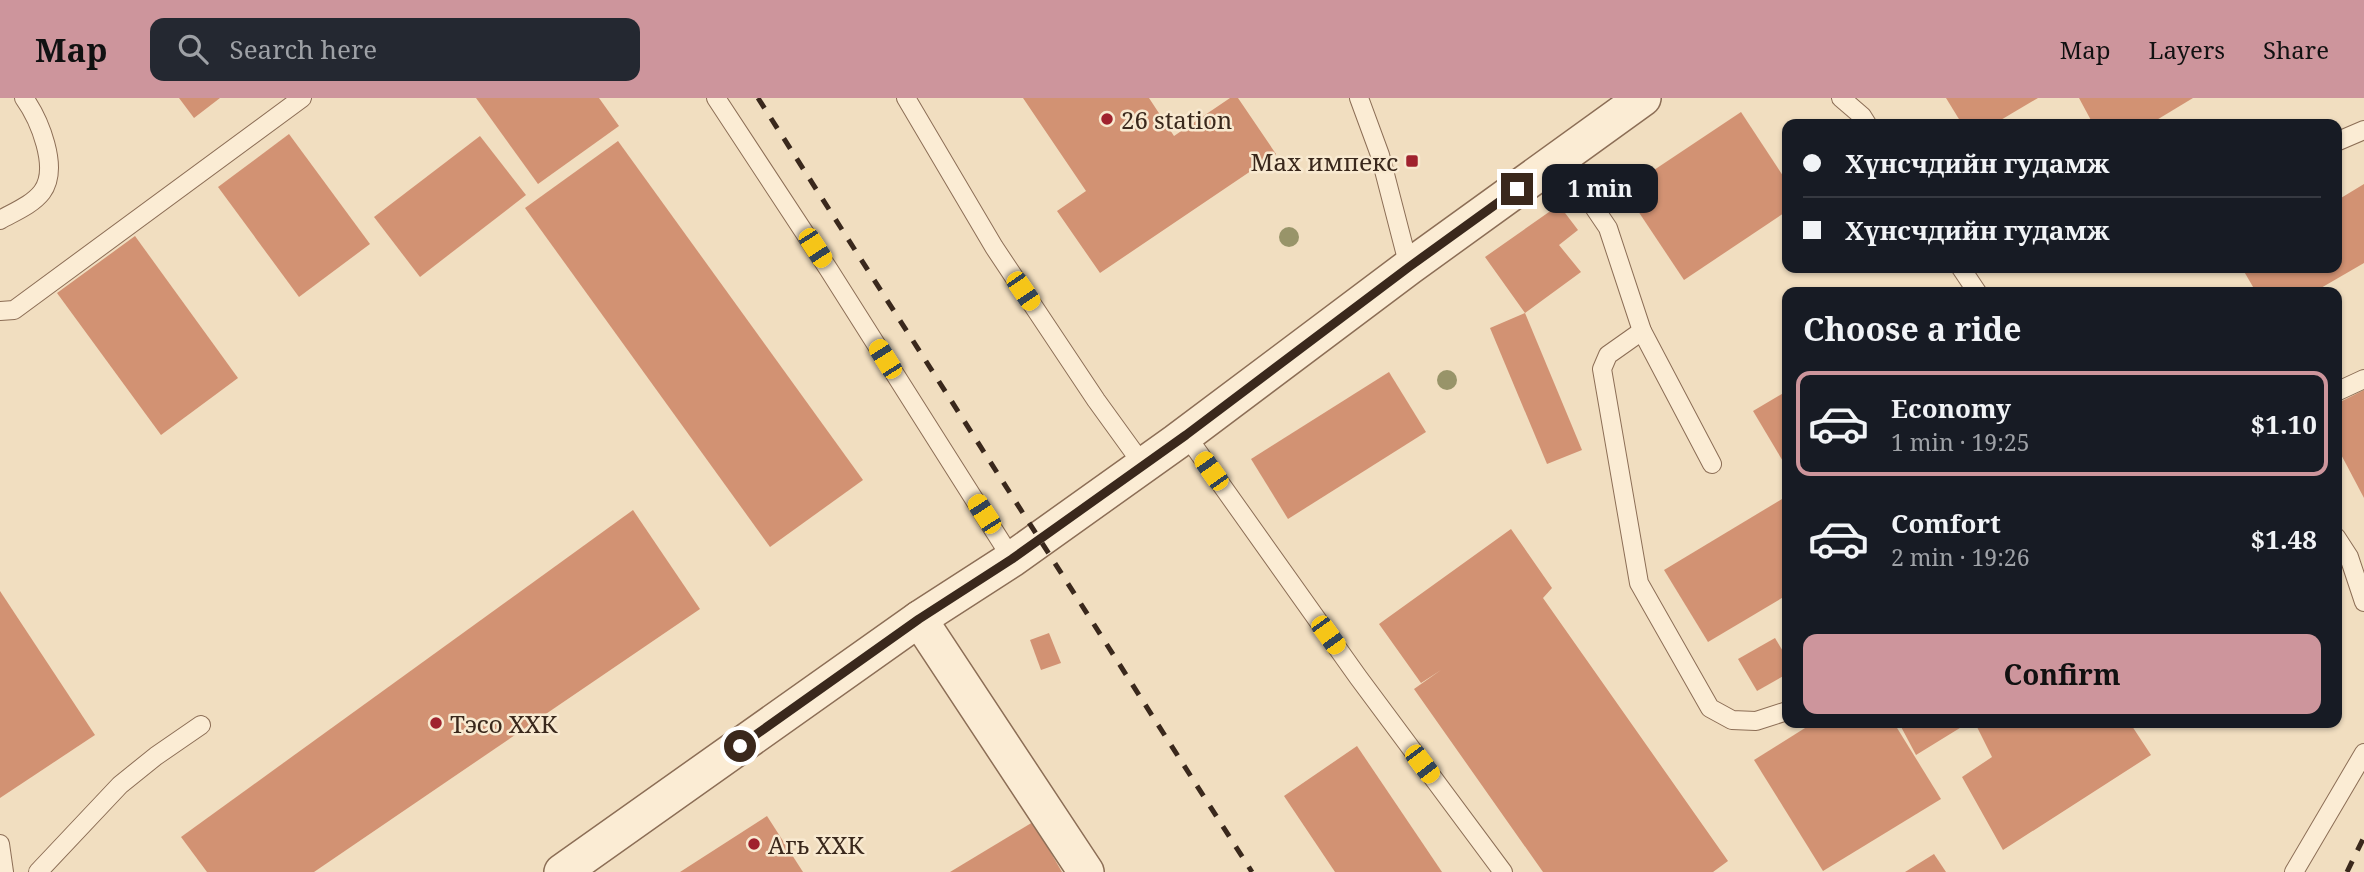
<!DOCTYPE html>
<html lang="en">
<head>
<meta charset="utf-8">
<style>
	body { margin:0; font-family:"Noto Serif",serif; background:#242831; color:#f1f3f6; height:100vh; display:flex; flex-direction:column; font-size:26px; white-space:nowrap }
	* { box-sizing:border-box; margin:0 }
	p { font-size:23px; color:#9ea1a6 }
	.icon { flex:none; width:38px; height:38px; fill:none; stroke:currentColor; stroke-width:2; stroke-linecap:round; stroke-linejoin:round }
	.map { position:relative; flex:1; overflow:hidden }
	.panel { position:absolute; left:1782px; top:189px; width:560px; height:441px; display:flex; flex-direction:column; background:#171b24; border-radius:14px; box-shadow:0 2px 5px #0004 }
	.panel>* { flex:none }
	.top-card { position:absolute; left:1782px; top:21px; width:560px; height:154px; border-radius:14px; box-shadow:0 2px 5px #0004; display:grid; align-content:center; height:154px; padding:0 21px; background:#171b24 }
	.end { position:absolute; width:32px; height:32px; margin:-16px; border:9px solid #3a281c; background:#fff; box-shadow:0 0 0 4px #fff }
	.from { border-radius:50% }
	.bubble { position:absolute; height:49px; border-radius:14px; background:#171b24; box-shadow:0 2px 5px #0004; font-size:23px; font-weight:700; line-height:49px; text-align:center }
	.car { position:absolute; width:21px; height:42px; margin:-21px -10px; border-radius:9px; box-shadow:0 0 5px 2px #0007; background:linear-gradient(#f5c518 24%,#345 0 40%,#f5c518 0 76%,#345 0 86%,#f5c518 0) }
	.top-card b { display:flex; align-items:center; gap:24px; height:66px; font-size:26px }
	.top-card b+b { border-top:2px solid #363941 }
	.top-card i { width:18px; height:18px; background:#f1f3f6 }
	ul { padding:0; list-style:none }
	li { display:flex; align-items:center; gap:21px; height:105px; margin:0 14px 10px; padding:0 7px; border:4px solid transparent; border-radius:14px }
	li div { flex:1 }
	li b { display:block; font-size:26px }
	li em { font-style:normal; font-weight:700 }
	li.active { border-color:#cd959c }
	li>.icon { width:63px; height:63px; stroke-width:1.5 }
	h2 { padding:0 21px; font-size:32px; line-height:84px }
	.button { display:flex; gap:14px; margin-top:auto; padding:14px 21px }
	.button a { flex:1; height:80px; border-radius:14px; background:#cd959c; color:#111; font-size:28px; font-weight:700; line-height:80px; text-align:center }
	header { display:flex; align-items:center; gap:42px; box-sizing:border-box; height:98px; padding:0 35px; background:#cd959c; color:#111 }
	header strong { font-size:33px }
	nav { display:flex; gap:38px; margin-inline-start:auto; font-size:24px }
	.search { width:490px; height:63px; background:#242831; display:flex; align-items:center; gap:18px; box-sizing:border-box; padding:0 24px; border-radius:14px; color:#9ea1a6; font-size:26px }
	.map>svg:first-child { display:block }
	.building { fill:#d29273 }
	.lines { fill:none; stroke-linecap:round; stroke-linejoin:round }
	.service-casing { stroke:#8c6e56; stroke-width:20 }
	.minor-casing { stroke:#8c6e56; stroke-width:38 }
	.service { stroke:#fbecd4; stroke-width:18 }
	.minor { stroke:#fbecd4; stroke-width:35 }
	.rail { stroke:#3a281c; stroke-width:5; stroke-dasharray:12 12; stroke-linecap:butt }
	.tree { fill:#989469 }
	.route { stroke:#3a281c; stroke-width:9 }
	.poi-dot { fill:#a0222e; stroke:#f8e9d0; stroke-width:2.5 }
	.labels { text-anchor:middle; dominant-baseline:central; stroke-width:5; stroke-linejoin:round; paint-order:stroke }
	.poi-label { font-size:24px; fill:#3a281c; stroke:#f8e9d0; text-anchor:start }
</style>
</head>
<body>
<header>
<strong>Map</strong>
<div class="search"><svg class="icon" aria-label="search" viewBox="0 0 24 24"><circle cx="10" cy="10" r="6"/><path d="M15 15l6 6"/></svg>Search here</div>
<nav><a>Map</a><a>Layers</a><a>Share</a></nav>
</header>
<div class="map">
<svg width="2364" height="774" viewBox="0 0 2364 774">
	<rect width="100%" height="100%" fill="#f1dec0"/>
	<g class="building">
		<path d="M179 0H220L194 20Z"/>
		<path d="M476 0H599L619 28 538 86Z"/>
		<path d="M1023 0H1149L1174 38 1230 0H1238L1276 56 1100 175 1057 113 1086 93Z"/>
		<path d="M1946 0H2038L1994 26H1962Z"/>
		<path d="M2079 0H2193L2150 26H2093Z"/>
		<path d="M1741 14 1787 84V113L1684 182 1624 92Z"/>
		<path d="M289 36 370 146 299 199 218 89Z"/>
		<path d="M480 38 526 97 420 179 374 119Z"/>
		<path d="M618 43 863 382 770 449 525 110Z"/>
		<path d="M2364 86V165L2314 194H2256L2242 170H2336V103Z"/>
		<path d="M1559 107 1578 132 1559 147 1581 174 1525 215 1485 159Z"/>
		<path d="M135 138 238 280 161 337 57 195Z"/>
		<path d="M1525 215 1582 352 1547 366 1490 230Z"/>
		<path d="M1389 274 1426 334 1288 421 1251 361Z"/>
		<path d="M2364 292V400L2336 347V306Z"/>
		<path d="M1787 293V370L1753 313Z"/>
		<path d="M1787 398V497L1708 544 1664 472Z"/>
		<path d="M633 412 700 511 314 774H207L181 739Z"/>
		<path d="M1511 431 1552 490 1543 500 1728 763 1713 774H1543L1414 591 1441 572 1421 585 1379 526Z"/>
		<path d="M0 493 95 637 0 700Z"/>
		<path d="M1049 535 1061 565 1041 572 1030 542Z"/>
		<path d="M1775 540 1787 560V576L1757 593 1738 561Z"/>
		<path d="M1813 625H1894L1941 701 1823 773 1754 662Z"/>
		<path d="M1899 625H1968L1916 657Z"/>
		<path d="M1975 625H2130L2151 657 2003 752 1962 679 1992 659Z"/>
		<path d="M1357 648 1442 774H1335L1284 698Z"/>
		<path d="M767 718 803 774H680Z"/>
		<path d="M1033 724 1062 774H950Z"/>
		<path d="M1934 756 1946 774H1905Z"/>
	</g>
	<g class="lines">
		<defs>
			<g id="service">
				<path d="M716 0 829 172 1012 461"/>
				<path d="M906 0 994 149 1096 302 1143 367"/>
				<path d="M1359 0 1380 57 1409 169"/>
				<path d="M1841 0 1862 18 1867 26"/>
				<path d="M2336 44 2364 32"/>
				<path d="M1560 59 1608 130 1642 233 1712 366"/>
				<path d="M0 122C14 114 32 107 42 94 60 70 39 21 24 0"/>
				<path d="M1961 170 1977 194"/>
				<path d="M0 213 14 212 302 0"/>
				<path d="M1642 233 1608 257 1602 271 1639 485 1710 610 1732 622 1756 623 1787 613"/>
				<path d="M2336 294 2364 281"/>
				<path d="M1186 337 1358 579 1503 774"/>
				<path d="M2336 439 2349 459 2364 504"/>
				<path d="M0 746 4 774"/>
				<path d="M38 774 120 687 156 658 201 627"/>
				<path d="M2294 774 2364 655"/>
			</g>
			<g id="minor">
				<path d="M919 521 1086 774"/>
				<path d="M562 774 919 521 1012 461 1176 344 1409 169 1643 0"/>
			</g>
		</defs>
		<use href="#service" class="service-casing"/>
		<use href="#minor" class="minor-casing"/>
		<use href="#service" class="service"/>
		<use href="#minor" class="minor"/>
		<g class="rail">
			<path d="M758 0 1252 774"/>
			<path d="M2347 774 2364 739"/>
		</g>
	</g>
	<g class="tree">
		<circle cx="1289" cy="139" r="10"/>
		<circle cx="1447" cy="282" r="10"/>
	</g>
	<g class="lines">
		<path class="route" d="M740 648 919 521 1012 461 1186 337 1409 169 1517 91"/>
	</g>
	<g class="poi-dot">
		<circle cx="1107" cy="21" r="7"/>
		<rect x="1405" y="56" width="14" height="14" rx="3.5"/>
		<circle cx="436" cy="625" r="7"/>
		<circle cx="754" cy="746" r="7"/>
	</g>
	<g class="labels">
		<g class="poi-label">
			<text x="1121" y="21">26 station</text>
			<text x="1398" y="63" text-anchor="end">Мах импекс</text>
			<text x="450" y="625">Тэсо ХХК</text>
			<text x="768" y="746">Агь ХХК</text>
		</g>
	</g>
</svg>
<i class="end from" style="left:740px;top:648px"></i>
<i class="end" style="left:1517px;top:91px"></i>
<div class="bubble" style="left:1542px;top:66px;width:116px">1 min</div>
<i class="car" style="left:815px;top:150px;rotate:147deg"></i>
<i class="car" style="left:1023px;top:193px;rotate:146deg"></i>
<i class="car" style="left:885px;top:261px;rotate:328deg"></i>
<i class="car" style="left:1211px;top:373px;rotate:325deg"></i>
<i class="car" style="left:984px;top:416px;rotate:327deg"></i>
<i class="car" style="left:1328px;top:537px;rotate:144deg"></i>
<i class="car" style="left:1422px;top:666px;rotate:143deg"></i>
<div class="top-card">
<b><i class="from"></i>Хүнсчдийн гудамж</b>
<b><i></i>Хүнсчдийн гудамж</b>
</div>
<section class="panel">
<h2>Choose a ride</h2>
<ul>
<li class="active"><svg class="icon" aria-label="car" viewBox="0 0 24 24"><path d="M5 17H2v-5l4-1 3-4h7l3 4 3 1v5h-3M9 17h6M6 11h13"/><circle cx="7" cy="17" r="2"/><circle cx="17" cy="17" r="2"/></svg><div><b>Economy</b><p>1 min · 19:25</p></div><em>$1.10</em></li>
<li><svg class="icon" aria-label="car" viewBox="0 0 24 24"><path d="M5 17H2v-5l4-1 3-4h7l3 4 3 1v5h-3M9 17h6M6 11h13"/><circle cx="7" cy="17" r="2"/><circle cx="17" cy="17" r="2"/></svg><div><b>Comfort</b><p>2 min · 19:26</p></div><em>$1.48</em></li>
</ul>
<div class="button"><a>Confirm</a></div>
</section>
</div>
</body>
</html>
